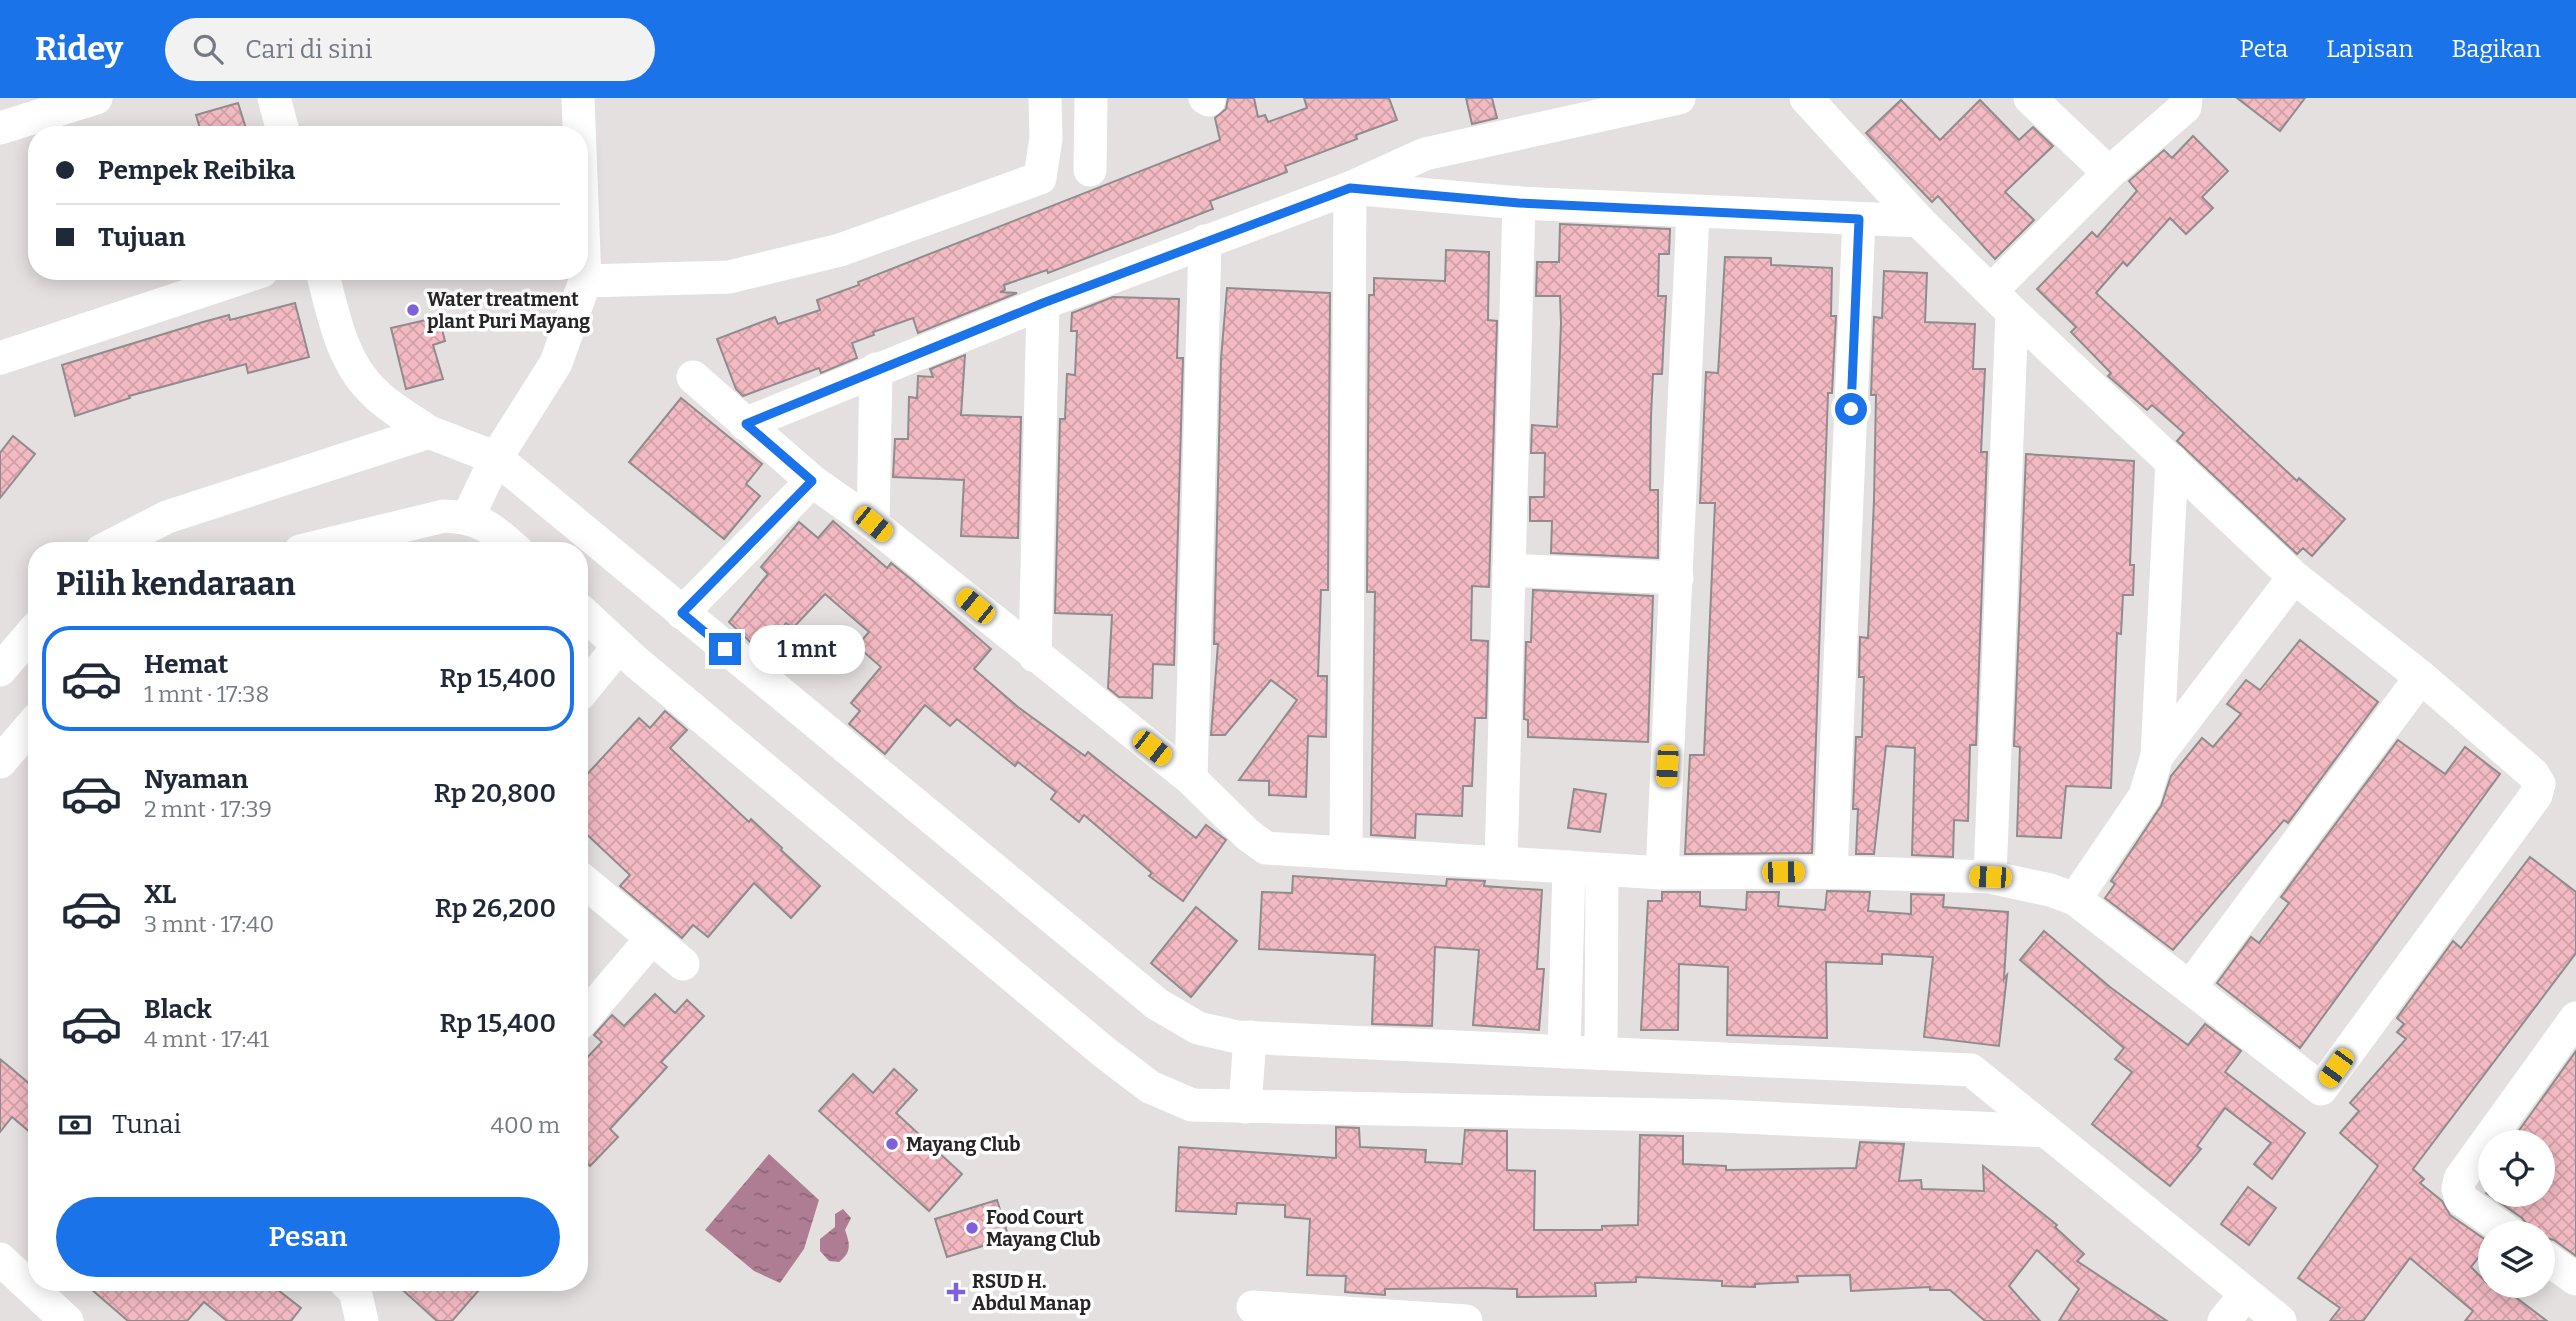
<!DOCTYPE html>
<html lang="id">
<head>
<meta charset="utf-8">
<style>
	body { margin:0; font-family:Bitter,serif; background:#f2f2f3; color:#1f2937; height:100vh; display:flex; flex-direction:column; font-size:26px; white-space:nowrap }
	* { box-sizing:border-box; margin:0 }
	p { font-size:23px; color:#747a83 }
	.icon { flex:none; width:38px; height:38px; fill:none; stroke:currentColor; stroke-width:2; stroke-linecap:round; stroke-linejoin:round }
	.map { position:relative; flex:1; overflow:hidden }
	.drawer { position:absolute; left:28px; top:444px; width:560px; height:749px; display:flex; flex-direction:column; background:#fff; border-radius:28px; box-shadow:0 4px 18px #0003 }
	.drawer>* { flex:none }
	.top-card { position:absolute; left:28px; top:28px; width:560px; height:154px; border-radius:28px; box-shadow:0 4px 18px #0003; display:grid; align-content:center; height:154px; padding:0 28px; background:#fff }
	.buttons { position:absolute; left:2478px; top:1032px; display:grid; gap:14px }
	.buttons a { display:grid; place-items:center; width:77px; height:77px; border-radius:50%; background:#fff; box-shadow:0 4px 18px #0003; font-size:35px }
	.end { position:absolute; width:32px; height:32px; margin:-16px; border:9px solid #1a73e8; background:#fff; box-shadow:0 0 0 4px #fff }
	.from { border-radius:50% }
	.bubble { position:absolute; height:49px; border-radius:24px; background:#fff; box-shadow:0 4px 18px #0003; font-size:23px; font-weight:600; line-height:49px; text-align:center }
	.car { position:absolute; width:21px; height:42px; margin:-21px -10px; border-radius:9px; box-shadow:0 0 5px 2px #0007; background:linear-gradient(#f5c518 24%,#345 0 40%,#f5c518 0 76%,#345 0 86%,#f5c518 0) }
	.top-card b { display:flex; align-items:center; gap:24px; height:66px; font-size:26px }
	.top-card b+b { border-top:2px solid #e0e1e3 }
	.top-card i { width:18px; height:18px; background:#1f2937 }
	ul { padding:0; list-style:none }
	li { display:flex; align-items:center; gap:21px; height:105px; margin:0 14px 10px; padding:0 14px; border:4px solid transparent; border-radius:28px }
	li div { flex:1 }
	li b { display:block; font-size:26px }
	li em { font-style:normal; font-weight:600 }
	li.on { border-color:#1a73e8 }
	li>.icon { width:63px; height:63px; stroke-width:1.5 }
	h2 { padding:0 28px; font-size:32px; line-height:84px }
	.pay { display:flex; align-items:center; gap:18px; height:77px; padding:0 28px; font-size:26px }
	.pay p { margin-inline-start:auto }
	.action { display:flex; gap:14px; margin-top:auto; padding:14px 28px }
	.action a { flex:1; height:80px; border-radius:42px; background:#1a73e8; color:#fff; font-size:28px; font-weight:600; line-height:80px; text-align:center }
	header { display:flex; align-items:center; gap:42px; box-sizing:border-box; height:98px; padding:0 35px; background:#1a73e8; color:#fff }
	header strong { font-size:33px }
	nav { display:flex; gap:38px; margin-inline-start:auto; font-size:24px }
	.search { width:490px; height:63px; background:#f2f2f3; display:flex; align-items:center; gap:18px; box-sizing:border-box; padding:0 24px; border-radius:38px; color:#747a83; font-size:26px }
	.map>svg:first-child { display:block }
	.water { fill:url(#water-ripples) }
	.building { fill:url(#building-cross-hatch); stroke:#908c8d; stroke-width:2 }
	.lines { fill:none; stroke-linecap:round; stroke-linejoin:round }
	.minor { stroke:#fff; stroke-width:33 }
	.route { stroke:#1a73e8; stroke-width:9 }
	.poi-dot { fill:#7e60da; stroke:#fff; stroke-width:2.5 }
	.labels { text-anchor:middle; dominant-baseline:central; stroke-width:7; stroke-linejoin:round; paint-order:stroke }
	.poi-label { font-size:19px; font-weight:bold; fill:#272525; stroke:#fff; text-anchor:start }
</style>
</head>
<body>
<header>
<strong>Ridey</strong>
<div class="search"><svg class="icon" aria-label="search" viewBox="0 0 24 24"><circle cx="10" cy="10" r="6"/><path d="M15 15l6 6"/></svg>Cari di sini</div>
<nav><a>Peta</a><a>Lapisan</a><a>Bagikan</a></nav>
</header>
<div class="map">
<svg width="2576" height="1223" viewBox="0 0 2576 1223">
	<defs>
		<pattern id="water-ripples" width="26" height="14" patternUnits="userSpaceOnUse" patternTransform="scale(1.75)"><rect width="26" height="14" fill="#ae7d94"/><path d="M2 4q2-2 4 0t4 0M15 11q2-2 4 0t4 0" fill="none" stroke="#8e6679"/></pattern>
		<pattern id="building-cross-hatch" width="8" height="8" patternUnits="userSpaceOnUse" patternTransform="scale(1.75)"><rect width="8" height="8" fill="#f3bac3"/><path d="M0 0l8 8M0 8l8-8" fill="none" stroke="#d0a0a7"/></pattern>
	</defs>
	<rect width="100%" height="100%" fill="#e4e0df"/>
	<g class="water">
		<path d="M769 1056 819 1102 804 1151 780 1185 754 1173 705 1132Z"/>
		<path d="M843 1111 851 1120 845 1132C850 1146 852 1154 839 1164L829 1163 820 1153V1141L835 1129V1116Z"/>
	</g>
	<g class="building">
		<path d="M1228 0H1254L1258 19 1265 17 1268 24 1307 10 1304 0H1389L1397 22 1356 37 1357 41 1285 68 1287 74 1210 103 1213 111 1048 175 1047 172 1004 187 1005 192 1000 194 1017 195 918 235 913 220 873 234 874 237 852 245 857 260 821 275 819 270 743 298 736 291 717 241 775 219 778 226 820 212 817 202 859 187 858 184 1220 42 1215 20 1226 11Z"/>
		<path d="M1466 0H1492L1497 20 1472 26Z"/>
		<path d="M2237 0H2305L2280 33Z"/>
		<path d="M1901 2 1940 42 1980 2 2019 42 2033 29 2053 48 2005 94 2034 122 1995 161 1938 98 1932 104 1866 35Z"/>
		<path d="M238 5 248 37H202L196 17Z"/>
		<path d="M2193 38 2228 73 2202 99 2213 110 2186 136 2170 120 2127 168 2123 164 2096 195 2297 383 2299 380 2345 421 2312 458 2303 450 2297 456 2177 343 2184 335 2152 307 2147 312 2108 278 2111 275 2071 234 2076 229 2037 191 2092 134 2097 139 2137 93 2129 83 2164 52 2172 60Z"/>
		<path d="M1560 126 1670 131 1669 156H1659L1658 198H1666L1664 235 1662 276H1653L1651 318 1650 392H1658V460L1551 455 1552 423H1530V399H1544L1545 355H1531L1532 327 1557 329 1561 225 1560 198H1536L1537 164H1559Z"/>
		<path d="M1446 152 1489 154 1488 222 1497 223 1489 489 1472 488 1471 542 1488 543 1486 620H1475L1472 688H1463L1462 718 1416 716 1415 740 1371 737 1375 494H1367L1369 197H1374V180L1445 183Z"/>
		<path d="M1725 159 1771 160V167L1832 170 1831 218H1836L1832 295H1828L1812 755 1685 756 1690 657H1704L1715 405H1700L1706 274 1718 275Z"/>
		<path d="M1884 173 1927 175 1925 224 1975 226 1973 271H1985L1981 354H1987L1976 647H1970L1968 723 1954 722 1953 759 1912 757 1915 650 1886 648 1874 756H1856L1858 711H1853L1856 639H1862L1864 579H1859L1860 539 1868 540 1874 402 1876 297H1871L1874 219 1882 220Z"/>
		<path d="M1227 190 1330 195 1328 492H1321L1318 578H1327L1326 639 1308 638 1306 699 1269 697V683L1239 682 1297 602 1271 582 1225 637H1211L1218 546H1214L1221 261Z"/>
		<path d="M1113 199 1179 201 1177 260H1183L1174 567 1153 566 1152 600 1119 599 1108 590 1112 517 1055 515 1060 321H1065L1067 276 1075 277 1077 233H1071L1072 215Z"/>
		<path d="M295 205 309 259 248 275 246 266 129 298 130 300 75 318 62 267 203 224 229 217 230 222Z"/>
		<path d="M439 219 445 243 433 247 443 281 406 291 391 230Z"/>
		<path d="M965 257 961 317 1021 319 1018 440 961 438 964 382 893 379 895 341H908L909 299 917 300 918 278 933 279 930 271Z"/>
		<path d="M681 300 762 366 746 386 760 398 724 441 629 364Z"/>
		<path d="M13 338 35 356 0 400V355Z"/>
		<path d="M2026 356 2134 363 2130 467H2134L2133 497H2123L2121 536 2117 535 2111 690 2066 688 2061 740 2017 738 2020 649 2014 648Z"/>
		<path d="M833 423 887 470 891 465 912 482 991 551 974 571 1018 609 1085 658 1088 654 1196 740 1206 727 1226 742 1183 803 1149 778 1152 775 1084 717 1079 724 1051 701 1056 694 1018 664 1015 668 957 621 950 628 925 607 885 656 849 626 860 613 851 605 881 569 857 548 869 534 825 496 793 530 786 525 762 555 729 524 768 476 761 469 799 424 818 440Z"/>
		<path d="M1533 492 1653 498 1648 644 1528 639V622L1524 621 1526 544H1531Z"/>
		<path d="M2300 542 2378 604 2288 725 2284 722 2173 852 2105 800 2115 786 2111 783 2161 708 2171 678 2202 640 2213 649 2241 616 2227 606 2246 582 2260 592Z"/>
		<path d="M665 613 687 632 670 650 749 724 751 721 782 750 781 752 820 788 791 820 754 785 708 839 693 827 682 840 620 788 630 777 579 729V685L639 620 650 630Z"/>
		<path d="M2398 642 2445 676 2465 649 2500 676 2300 950 2217 885 2251 839 2259 845 2289 805 2281 799Z"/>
		<path d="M1574 691 1606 696 1600 734 1568 730Z"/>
		<path d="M2530 759 2576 794V855L2413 1071 2424 1081 2420 1085 2442 1103 2450 1117 2490 1145 2471 1169 2490 1188H2501L2547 1223H2465L2473 1213 2410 1160 2363 1223H2330L2340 1210 2298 1180 2378 1068 2340 1035 2359 1013 2350 1005 2406 941 2397 934 2404 926 2397 920 2453 843 2461 850Z"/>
		<path d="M1293 778 1446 788 1447 781 1485 783 1484 788 1542 792 1537 871H1544L1539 932 1473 927 1479 852 1435 849 1432 928 1372 926 1375 857 1259 851 1262 794 1292 795Z"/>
		<path d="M1827 793 1870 794 1868 813 1911 816V796L1944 797 1943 809 2008 814 2004 881 2007 877 1999 948 1924 939 1933 859 1882 856V866L1826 864 1827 940 1727 937 1728 869 1679 866 1678 932H1641L1648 803H1662V794H1700V808L1746 812 1747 794H1779L1778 808 1825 812Z"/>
		<path d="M1196 809 1237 843 1191 899 1151 865Z"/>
		<path d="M2044 833 2110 889 2188 947 2205 926 2241 953 2225 974 2305 1035 2272 1081 2254 1066 2271 1045 2225 1010 2197 1048 2201 1051 2170 1088 2092 1026 2132 974 2115 961 2124 950 2020 862Z"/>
		<path d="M655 896 675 915 687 902 704 918 661 964 667 969 610 1031 618 1039 590 1068 579 1058V968L602 944 594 937 612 917 624 928Z"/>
		<path d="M2576 953V1158L2554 1142 2543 1139V1136H2535L2522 1120 2486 1095 2490 1090V1097H2543V1045H2510Z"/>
		<path d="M0 961 37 992V1040L12 1019 0 1034Z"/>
		<path d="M894 971 917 992 896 1015 962 1076 929 1113 819 1013 853 976 873 995Z"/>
		<path d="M1336 1029 1359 1030 1360 1049 1426 1052 1425 1064 1462 1066 1465 1032 1507 1033V1072L1535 1073 1534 1132H1602V1128L1638 1127 1640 1037 1683 1038V1066L1726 1068V1072L1856 1070 1860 1044 1904 1046 1899 1083 1921 1082 1922 1091 1984 1093 1983 1068 2057 1127 2055 1129 2084 1156 2077 1163 2167 1223H2059L2079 1191 2037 1152 2009 1188 2040 1223H1985L1950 1192H1930V1189L1851 1193 1850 1177 1797 1178 1798 1184 1755 1186V1189L1722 1188V1183L1636 1179V1184L1595 1185 1596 1198 1517 1199V1191L1479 1190 1385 1191V1197L1345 1194 1346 1178 1307 1177 1310 1121 1285 1119V1107L1237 1105 1236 1116 1176 1113 1179 1049 1336 1060Z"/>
		<path d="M2248 1089 2276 1110 2249 1147 2221 1126Z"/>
		<path d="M997 1102 1009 1140 947 1159 935 1121Z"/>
		<path d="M84 1185H269L301 1210 291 1223H227L204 1204 187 1223H128Z"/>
		<path d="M395 1185H485L452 1223H437Z"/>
	</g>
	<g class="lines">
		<g class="minor">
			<path d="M274 0 284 37"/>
			<path d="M1205 0 1209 2"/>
			<path d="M2030 0 2109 75"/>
			<path d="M0 30 96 0"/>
			<path d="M1090 72 1091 0"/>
			<path d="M322 173C333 216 342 266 376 296 391 311 412 322 429 334"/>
			<path d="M585 183 729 179 840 152 1040 80 1046 40 1045 0"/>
			<path d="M1991 193 2109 75 2185 9 2186 0"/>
			<path d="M0 260 262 173"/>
			<path d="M693 279 812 383 873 426 1191 681 1248 737 1266 750 1662 775 1831 774 1990 779 2050 792 2075 801 2321 991 2536 697 2539 686 2533 676 2421 579 2294 479 2012 214 1919 123 1806 0"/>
			<path d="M745 326 1043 205 1350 90 1425 56 1679 0"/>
			<path d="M468 419 496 360 556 265 585 183 578 0"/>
			<path d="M873 426 876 271"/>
			<path d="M101 453 167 419 429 334 496 360 1157 906 1198 930 1237 939 1971 972 2280 1223"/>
			<path d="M300 453 444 418C479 419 492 430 517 453"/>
			<path d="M1509 472 1677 480"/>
			<path d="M579 511 636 564 1104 954 1150 989 1192 1007 1720 1018 2046 1033"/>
			<path d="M682 515 812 383"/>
			<path d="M1035 558 1043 205"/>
			<path d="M0 572 37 529"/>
			<path d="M579 597 619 548"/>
			<path d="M2157 658 2172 363"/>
			<path d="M0 664 37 621"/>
			<path d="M1191 681 1205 143"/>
			<path d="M1346 755 1350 90 1519 105 1919 123"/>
			<path d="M1501 765 1519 105"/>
			<path d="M1831 774 1859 121"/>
			<path d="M1662 775 1693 115"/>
			<path d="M579 779 683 866"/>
			<path d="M1990 779 2012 214"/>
			<path d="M2075 801 2145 698 2157 658 2294 479"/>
			<path d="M2190 889 2421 579"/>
			<path d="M579 926 652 840"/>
			<path d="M1564 954 1569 769"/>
			<path d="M1601 955 1602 772"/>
			<path d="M1245 1009 1250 939"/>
			<path d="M2511 1136 2461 1101 2458 1091 2460 1081 2576 920"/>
			<path d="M2543 1158 2576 1181"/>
			<path d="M0 1161 67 1223"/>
			<path d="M346 1185 355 1193 362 1223"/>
			<path d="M1253 1209 1466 1223"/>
			<path d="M2224 1223 2245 1197"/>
		</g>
	</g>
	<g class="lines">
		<path class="route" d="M725 551 682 515 812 383 746 326 1043 205 1350 90 1519 105 1859 121 1851 311"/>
	</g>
	<g class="poi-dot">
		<circle cx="413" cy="212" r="7"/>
		<circle cx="892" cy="1046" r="7"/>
		<circle cx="972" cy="1130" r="7"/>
		<path d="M952.5 1183.5h7v7h7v7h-7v7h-7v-7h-7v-7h7z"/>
	</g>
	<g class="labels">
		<g class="poi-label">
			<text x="427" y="201">Water treatment<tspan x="427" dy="22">plant Puri Mayang</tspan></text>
			<text x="906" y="1046">Mayang Club</text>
			<text x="986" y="1119">Food Court<tspan x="986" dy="22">Mayang Club</tspan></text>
			<text x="972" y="1183">RSUD H.<tspan x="972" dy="22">Abdul Manap</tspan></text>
		</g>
	</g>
</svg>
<div class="buttons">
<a><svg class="icon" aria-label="locate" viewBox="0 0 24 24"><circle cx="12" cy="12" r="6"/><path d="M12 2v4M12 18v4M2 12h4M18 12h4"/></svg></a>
<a><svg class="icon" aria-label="layers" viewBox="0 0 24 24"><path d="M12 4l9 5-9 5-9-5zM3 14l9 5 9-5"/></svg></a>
</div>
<i class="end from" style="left:1851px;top:311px"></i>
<i class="end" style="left:725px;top:551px"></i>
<div class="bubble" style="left:749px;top:527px;width:116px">1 mnt</div>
<i class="car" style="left:873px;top:426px;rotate:129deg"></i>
<i class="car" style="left:975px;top:508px;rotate:309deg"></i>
<i class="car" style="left:1152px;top:650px;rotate:128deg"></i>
<i class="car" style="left:1667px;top:668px;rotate:183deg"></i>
<i class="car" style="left:1783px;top:774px;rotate:89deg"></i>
<i class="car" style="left:1990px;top:779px;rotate:272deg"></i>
<i class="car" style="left:2336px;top:970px;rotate:216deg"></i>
<div class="top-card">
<b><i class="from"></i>Pempek Reibika</b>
<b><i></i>Tujuan</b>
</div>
<section class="drawer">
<h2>Pilih kendaraan</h2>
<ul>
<li class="on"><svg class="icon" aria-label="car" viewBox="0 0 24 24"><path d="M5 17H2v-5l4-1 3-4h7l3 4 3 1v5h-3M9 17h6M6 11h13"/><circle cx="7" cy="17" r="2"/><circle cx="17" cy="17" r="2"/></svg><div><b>Hemat</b><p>1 mnt · 17:38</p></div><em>Rp 15,400</em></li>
<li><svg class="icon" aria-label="car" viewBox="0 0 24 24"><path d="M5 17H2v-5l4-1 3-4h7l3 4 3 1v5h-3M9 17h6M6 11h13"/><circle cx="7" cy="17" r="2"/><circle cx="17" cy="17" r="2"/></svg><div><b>Nyaman</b><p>2 mnt · 17:39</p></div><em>Rp 20,800</em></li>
<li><svg class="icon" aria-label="car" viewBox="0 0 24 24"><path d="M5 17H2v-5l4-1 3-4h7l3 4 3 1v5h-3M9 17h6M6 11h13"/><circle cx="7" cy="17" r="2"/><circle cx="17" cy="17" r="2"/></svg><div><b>XL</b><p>3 mnt · 17:40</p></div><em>Rp 26,200</em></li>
<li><svg class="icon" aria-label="car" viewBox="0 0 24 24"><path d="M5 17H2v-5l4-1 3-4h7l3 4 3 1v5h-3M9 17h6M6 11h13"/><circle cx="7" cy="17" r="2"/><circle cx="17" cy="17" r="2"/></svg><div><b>Black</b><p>4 mnt · 17:41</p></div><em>Rp 15,400</em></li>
</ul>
<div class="pay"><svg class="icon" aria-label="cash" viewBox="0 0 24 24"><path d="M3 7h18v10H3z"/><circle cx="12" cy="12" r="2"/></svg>Tunai<p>400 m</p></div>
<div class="action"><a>Pesan</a></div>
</section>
</div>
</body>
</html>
